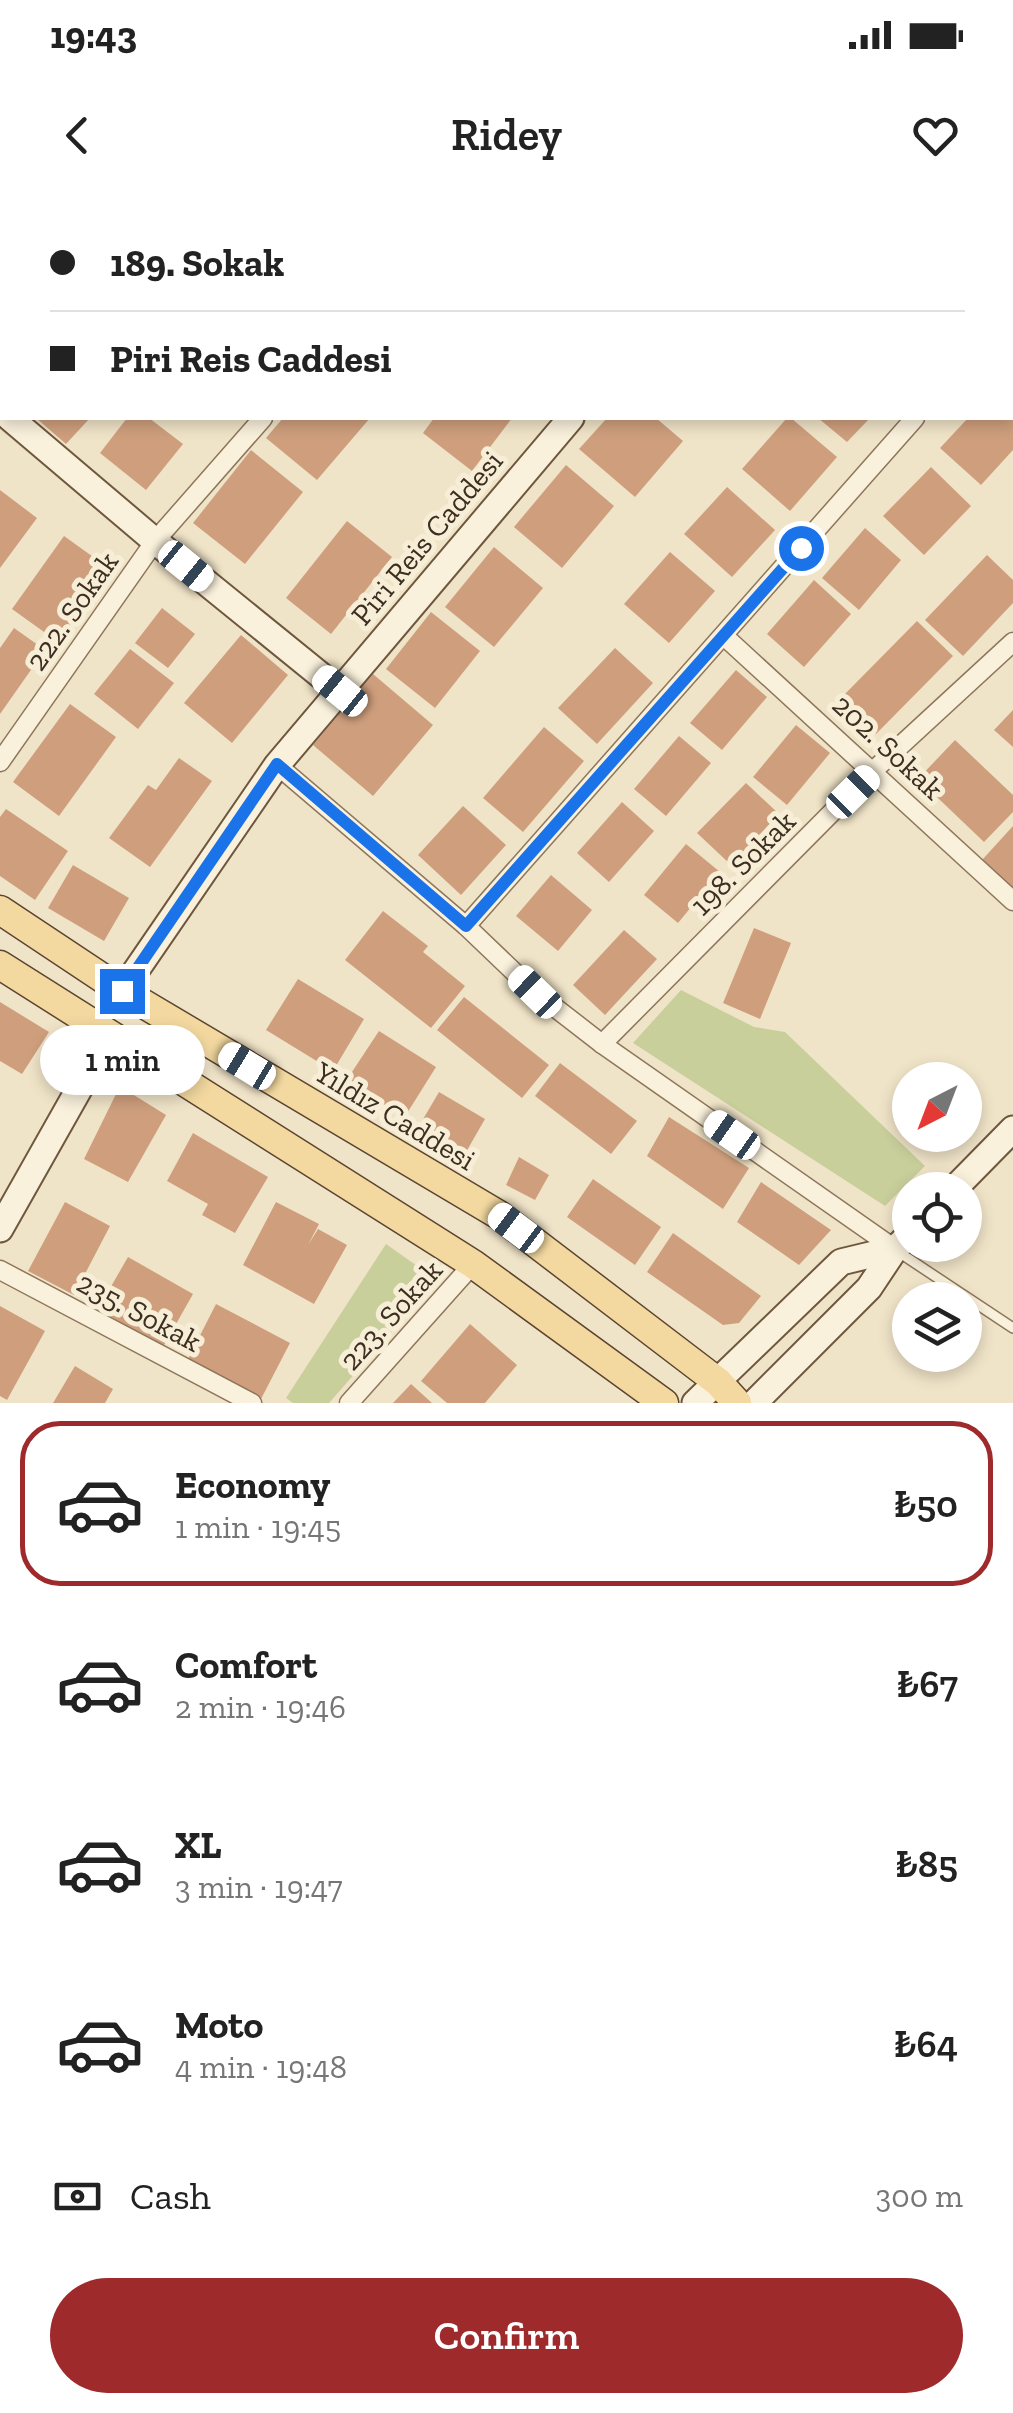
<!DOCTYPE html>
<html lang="en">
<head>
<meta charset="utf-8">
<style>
	body { margin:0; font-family:"Zilla Slab",serif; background:#f6f6f6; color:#222; height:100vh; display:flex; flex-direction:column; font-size:38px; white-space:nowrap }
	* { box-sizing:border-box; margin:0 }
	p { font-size:32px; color:#767676 }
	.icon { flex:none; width:55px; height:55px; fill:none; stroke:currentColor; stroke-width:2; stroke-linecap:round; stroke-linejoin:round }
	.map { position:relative; height:1203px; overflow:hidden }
	.side { display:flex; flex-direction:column; background:#fff; flex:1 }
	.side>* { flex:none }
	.banner { position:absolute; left:0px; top:0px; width:1015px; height:220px; box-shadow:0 5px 15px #0003; display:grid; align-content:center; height:220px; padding:0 50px; background:#fff }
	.needle { width:65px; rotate:222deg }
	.fabs { position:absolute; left:892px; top:862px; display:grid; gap:20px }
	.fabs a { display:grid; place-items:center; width:90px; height:90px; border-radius:50%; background:#fff; box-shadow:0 5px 15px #0003; font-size:50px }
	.end { position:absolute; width:45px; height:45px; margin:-22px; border:12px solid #1a73e8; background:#fff; box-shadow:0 0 0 5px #fff }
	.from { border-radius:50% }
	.bubble { position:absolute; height:70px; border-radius:35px; background:#fff; box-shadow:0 5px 15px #0003; font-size:32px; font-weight:600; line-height:70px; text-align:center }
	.car { position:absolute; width:30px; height:60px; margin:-30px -15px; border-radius:12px; box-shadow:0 0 8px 2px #0007; background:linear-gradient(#fff 24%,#345 0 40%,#fff 0 76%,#345 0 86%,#fff 0) }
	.banner b { display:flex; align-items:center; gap:35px; height:95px; font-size:38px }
	.banner b+b { border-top:2px solid #e0e0e0 }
	.banner i { width:25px; height:25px; background:#222 }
	ul { padding:18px 0 0; list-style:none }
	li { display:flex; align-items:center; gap:30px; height:165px; margin:0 20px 15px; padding:0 30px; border:5px solid transparent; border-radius:40px }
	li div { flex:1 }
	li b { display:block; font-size:38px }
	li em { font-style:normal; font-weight:600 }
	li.on { border-color:#9e2a2b }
	li>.icon { width:90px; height:90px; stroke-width:1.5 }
	.pay { display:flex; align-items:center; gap:25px; height:110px; padding:0 50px; font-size:38px }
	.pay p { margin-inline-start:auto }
	.action { display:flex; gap:20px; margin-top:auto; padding:20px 50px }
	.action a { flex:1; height:115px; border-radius:60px; background:#9e2a2b; color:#fff; font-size:40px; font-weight:600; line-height:115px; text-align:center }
	.status { display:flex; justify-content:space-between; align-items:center; height:70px; padding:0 50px; background:#fff; direction:ltr }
	.status svg { height:28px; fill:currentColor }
	header { display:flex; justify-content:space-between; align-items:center; height:130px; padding:0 50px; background:#fff; font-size:45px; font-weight:600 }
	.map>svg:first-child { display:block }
	.green { fill:#c9cf9b }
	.building { fill:#cf9f7d }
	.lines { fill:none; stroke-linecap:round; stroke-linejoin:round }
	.lane-casing { stroke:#8d765c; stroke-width:12 }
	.street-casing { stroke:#8d765c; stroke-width:21 }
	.secondary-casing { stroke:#6f573f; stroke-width:29 }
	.primary-casing { stroke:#5b4430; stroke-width:31 }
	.lane { stroke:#faf1dc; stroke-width:9 }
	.street { stroke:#faf1dc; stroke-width:18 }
	.secondary { stroke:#faf1dc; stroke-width:25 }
	.primary { stroke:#f3d9a0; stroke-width:28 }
	.route { stroke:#1a73e8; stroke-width:12 }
	.labels { text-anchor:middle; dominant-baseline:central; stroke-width:10; stroke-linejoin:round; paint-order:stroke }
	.street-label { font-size:30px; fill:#3d2e20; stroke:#f7eed8 }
</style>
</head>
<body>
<div class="status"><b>19:43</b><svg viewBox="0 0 49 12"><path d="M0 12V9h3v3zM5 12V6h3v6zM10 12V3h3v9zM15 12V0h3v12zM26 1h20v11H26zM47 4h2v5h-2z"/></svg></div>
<header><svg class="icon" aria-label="back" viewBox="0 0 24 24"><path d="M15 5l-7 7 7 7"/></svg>Ridey<svg class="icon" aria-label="heart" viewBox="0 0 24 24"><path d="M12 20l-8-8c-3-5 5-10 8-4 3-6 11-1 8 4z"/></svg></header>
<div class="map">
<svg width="1013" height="1203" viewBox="0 0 1013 1203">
	<rect width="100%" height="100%" fill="#f0e4c8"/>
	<g class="green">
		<path d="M681 790 754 827 785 832 925 966 885 1006 633 843Z"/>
		<path d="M386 1044 437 1080 329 1203H293L286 1198Z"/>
	</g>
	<g class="building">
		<path d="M36 218H90L66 244Z"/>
		<path d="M127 218H149L183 244 146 290 100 253Z"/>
		<path d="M283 218H370L317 280 266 238Z"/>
		<path d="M434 218H512L472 271 423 233Z"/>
		<path d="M607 218H656L683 241 635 297 579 249Z"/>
		<path d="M787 218H791L837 257 790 311 742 269Z"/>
		<path d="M818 218H870L847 242Z"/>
		<path d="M968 218H1013V250L981 285 940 248Z"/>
		<path d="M251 250 303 292 245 364 193 323Z"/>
		<path d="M566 265 614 306 562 368 514 327Z"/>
		<path d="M931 267 971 306 924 355 883 316Z"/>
		<path d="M727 287 775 330 732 377 684 334Z"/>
		<path d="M0 290 37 318 0 368Z"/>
		<path d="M347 321 392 357 331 434 286 398Z"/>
		<path d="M865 328 901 360 859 410 822 378Z"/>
		<path d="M64 336 110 369 58 442 12 409Z"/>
		<path d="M494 347 543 388 494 447 445 407Z"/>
		<path d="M670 352 715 391 669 443 624 404Z"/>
		<path d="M987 355 1013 380V403L963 456 925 420Z"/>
		<path d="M814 380 851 414 804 467 767 434Z"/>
		<path d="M162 408 195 434 168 468 135 443Z"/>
		<path d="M431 412 480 451 435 508 386 469Z"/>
		<path d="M917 421 953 456 876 534 840 499Z"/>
		<path d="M14 428 45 450 0 514V448Z"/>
		<path d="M241 435 288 475 232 543 184 503Z"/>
		<path d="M615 448 653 483 597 544 558 508Z"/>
		<path d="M130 449 174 483 138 529 94 494Z"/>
		<path d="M736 470 767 497 722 550 690 523Z"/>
		<path d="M373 474 433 525 373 596 313 545Z"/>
		<path d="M70 504 116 537 59 616 13 582Z"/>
		<path d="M1013 510V547L994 530Z"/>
		<path d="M796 525 830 553 787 605 753 577Z"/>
		<path d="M544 527 584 561 523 632 483 598Z"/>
		<path d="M679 536 711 563 666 616 634 589Z"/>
		<path d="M955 540 1013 595V612L984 642 918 579Z"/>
		<path d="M179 558 212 581 150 667 109 638 148 585 156 590Z"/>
		<path d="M746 583 779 614 731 665 697 633Z"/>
		<path d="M622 602 654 631 609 682 577 653Z"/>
		<path d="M463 606 506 645 461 695 418 655Z"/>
		<path d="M6 609 68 651 35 700 0 676V617Z"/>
		<path d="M1013 626V689L982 660Z"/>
		<path d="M686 644 720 672 678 723 644 695Z"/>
		<path d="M73 665 129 698 104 741 48 708Z"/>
		<path d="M551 675 592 710 558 751 516 716Z"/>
		<path d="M383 711 428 746 423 752 465 786 431 828 345 760Z"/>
		<path d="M754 728 791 743 760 819 723 803Z"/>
		<path d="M624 730 657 759 605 815 573 785Z"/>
		<path d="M298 779 364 819 333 871 266 830Z"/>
		<path d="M464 797 549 865 522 898 437 830Z"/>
		<path d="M0 802 49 832 22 874 0 861Z"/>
		<path d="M379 831 436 867 404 918 346 881Z"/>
		<path d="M560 863 637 921 611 954 535 896Z"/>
		<path d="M117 892H129L166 915 128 982 84 959Z"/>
		<path d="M439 892 485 919 458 966 412 938Z"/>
		<path d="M669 917 749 968 723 1009 647 956Z"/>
		<path d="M193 933 268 977 235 1033 202 1015 208 1004 167 981Z"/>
		<path d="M519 957 549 975 535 1000 506 985Z"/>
		<path d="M593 979 661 1027 635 1065 567 1017Z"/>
		<path d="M761 982 831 1030 799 1065 737 1022Z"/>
		<path d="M65 1002 110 1026 74 1095 28 1071Z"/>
		<path d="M276 1002 319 1024 308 1045 318 1029 347 1045 314 1104 243 1065Z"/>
		<path d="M673 1033 761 1096 739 1123 723 1125 647 1072Z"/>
		<path d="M128 1057 193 1094 163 1147 98 1109Z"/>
		<path d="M216 1104 290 1143 261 1199 187 1161Z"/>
		<path d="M0 1106 45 1131 7 1200 0 1196Z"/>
		<path d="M470 1124 517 1165 485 1203H447L421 1181Z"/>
		<path d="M75 1166 113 1189 105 1203H53Z"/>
		<path d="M411 1184 432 1203H393Z"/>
	</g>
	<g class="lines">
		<defs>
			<path id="lane" d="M897 1051 1013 1128"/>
			<g id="street">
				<path d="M82 0 85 2"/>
				<path d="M378 0 380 2"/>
				<path d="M735 0 738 2"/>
				<path d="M903 0 906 2"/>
				<path d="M0 9 2 5"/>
				<path d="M1012 92H1013"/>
				<path d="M724 436 1013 701"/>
				<path d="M0 562 155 341 263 218"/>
				<path d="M277 565 466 726 535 792 602 844 895 1049"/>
				<path d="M466 726 915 218"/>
				<path d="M602 844 874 570 1013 442"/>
				<path d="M0 1070 252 1203"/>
				<path d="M349 1203 473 1064"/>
			</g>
			<g id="secondary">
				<path d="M762 2 764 0"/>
				<path d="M10 218 155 341 340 491"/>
				<path d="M122 791 277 565 571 218"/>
				<path d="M953 990 1013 929"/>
				<path d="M0 1029 109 836"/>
				<path d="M695 1203 841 1062 895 1049"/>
				<path d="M754 1203 869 1088 895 1049 910 1034"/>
			</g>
			<g id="primary">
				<path d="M0 710 122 791 499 1015 718 1182 737 1203"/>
				<path d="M0 765 473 1064 664 1203"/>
			</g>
		</defs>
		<use href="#lane" class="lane-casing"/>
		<use href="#street" class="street-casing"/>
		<use href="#secondary" class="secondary-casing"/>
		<use href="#primary" class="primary-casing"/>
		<use href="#lane" class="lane"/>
		<use href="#street" class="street"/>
		<use href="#secondary" class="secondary"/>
		<use href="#primary" class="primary"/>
	</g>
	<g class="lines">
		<path class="route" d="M122 791 277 564 466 726 801 348"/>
	</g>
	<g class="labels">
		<g class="street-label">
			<text transform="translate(427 338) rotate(-50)">Piri Reis Caddesi</text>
			<text transform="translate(72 411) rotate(-55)">222. Sokak</text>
			<text transform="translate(888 547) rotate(43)">202. Sokak</text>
			<text transform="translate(743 663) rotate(-45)">198. Sokak</text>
			<text transform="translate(395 916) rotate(31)">Yıldız Caddesi</text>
			<text transform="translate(139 1112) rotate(28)">235. Sokak</text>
			<text transform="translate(391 1115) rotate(-48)">223. Sokak</text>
		</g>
	</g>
</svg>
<div class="fabs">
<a><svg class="needle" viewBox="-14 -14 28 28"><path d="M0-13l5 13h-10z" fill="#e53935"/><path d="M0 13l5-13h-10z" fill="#767676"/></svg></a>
<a><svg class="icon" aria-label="locate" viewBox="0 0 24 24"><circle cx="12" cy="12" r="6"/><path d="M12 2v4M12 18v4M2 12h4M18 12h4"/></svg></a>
<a><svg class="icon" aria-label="layers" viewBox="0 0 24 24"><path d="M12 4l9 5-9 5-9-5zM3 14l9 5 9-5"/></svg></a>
</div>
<i class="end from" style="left:801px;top:348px"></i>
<i class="end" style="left:122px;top:791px"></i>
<div class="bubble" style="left:40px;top:825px;width:165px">1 min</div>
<i class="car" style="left:186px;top:366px;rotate:129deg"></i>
<i class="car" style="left:340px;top:491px;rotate:309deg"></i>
<i class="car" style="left:853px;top:592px;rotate:45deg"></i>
<i class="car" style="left:535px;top:792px;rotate:314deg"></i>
<i class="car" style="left:247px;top:866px;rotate:301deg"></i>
<i class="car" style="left:732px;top:935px;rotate:305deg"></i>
<i class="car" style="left:516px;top:1028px;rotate:307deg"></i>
<div class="banner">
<b><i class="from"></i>189. Sokak</b>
<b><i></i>Piri Reis Caddesi</b>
</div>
</div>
<section class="side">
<ul>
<li class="on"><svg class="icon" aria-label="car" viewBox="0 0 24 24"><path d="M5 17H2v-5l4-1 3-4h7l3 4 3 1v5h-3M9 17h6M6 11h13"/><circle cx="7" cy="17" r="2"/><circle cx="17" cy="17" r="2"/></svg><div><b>Economy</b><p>1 min · 19:45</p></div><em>₺50</em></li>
<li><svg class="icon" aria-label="car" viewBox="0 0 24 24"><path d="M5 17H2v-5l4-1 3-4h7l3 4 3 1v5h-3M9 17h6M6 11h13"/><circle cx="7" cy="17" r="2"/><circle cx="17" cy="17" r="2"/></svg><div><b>Comfort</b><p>2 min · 19:46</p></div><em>₺67</em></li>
<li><svg class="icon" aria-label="car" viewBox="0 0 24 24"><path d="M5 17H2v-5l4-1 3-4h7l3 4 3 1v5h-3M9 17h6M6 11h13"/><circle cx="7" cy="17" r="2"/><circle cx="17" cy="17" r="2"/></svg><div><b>XL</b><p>3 min · 19:47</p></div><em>₺85</em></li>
<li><svg class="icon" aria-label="car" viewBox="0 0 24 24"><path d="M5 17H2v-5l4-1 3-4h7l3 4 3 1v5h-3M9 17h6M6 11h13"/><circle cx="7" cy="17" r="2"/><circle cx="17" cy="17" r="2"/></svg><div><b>Moto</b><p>4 min · 19:48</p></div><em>₺64</em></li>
</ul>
<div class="pay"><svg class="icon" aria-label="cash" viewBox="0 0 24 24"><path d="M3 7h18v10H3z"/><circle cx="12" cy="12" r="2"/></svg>Cash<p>300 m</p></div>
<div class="action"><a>Confirm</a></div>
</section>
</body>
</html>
